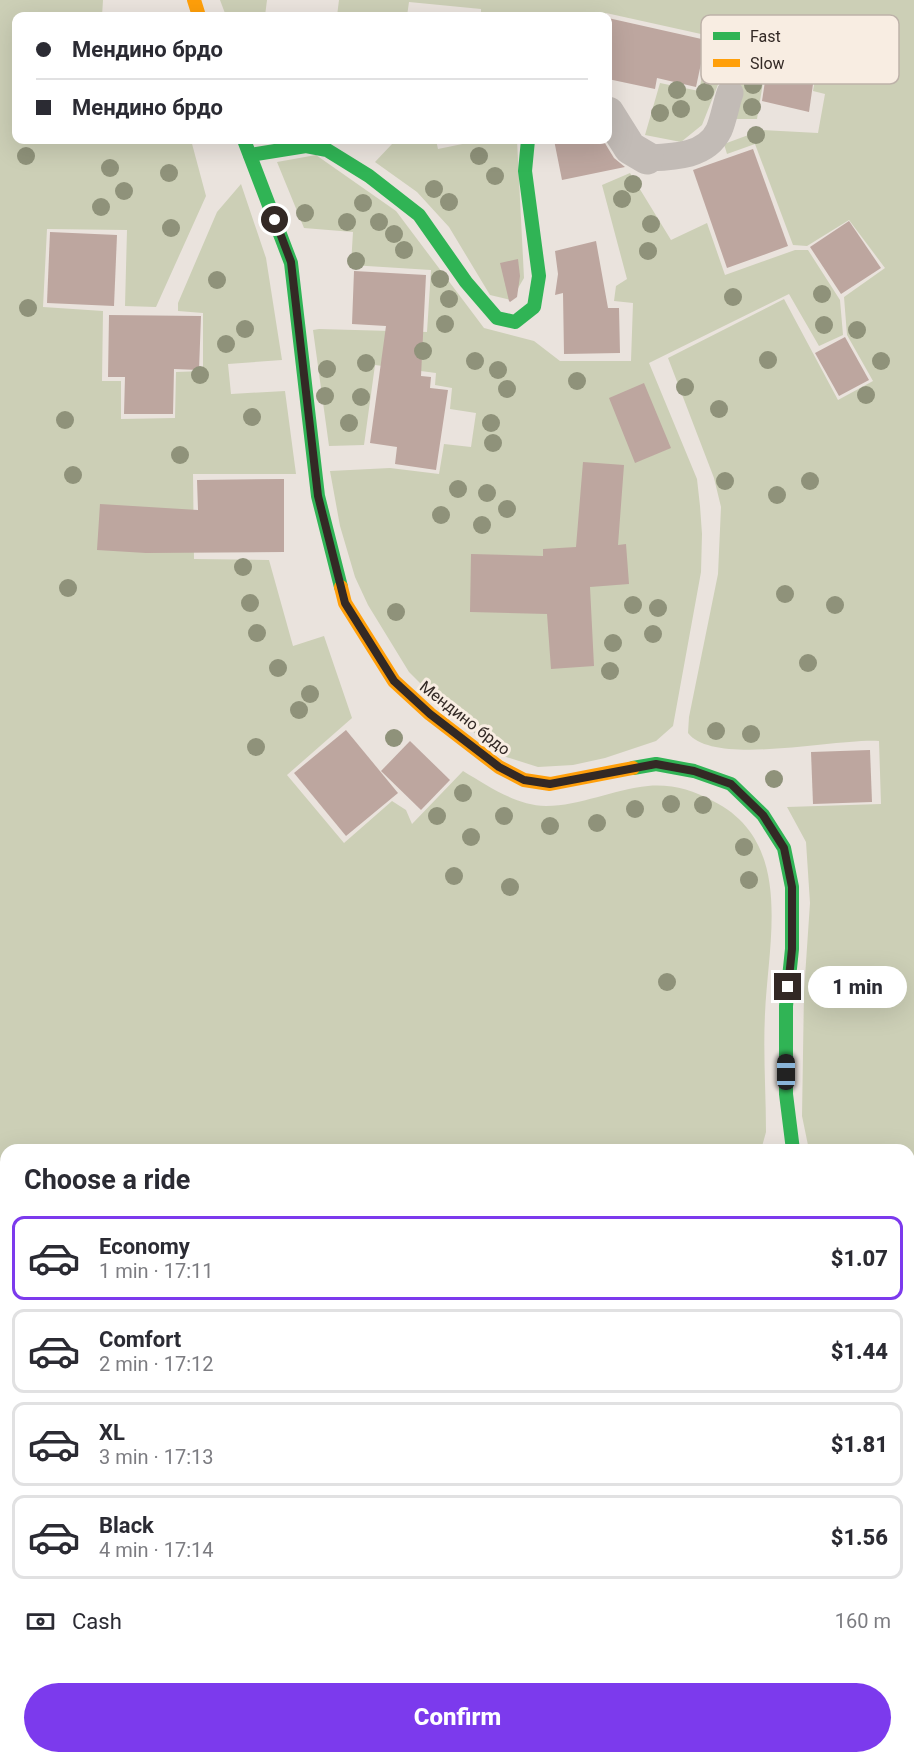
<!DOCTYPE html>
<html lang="en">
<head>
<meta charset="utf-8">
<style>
	body { margin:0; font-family:Roboto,sans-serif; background:#f7f7f7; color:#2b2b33; height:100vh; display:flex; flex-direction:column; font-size:22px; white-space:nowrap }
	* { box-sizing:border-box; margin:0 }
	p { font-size:20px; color:#7c7c81 }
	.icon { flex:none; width:33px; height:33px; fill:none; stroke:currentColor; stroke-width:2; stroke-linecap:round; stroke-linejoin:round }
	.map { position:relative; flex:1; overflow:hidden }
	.drawer { position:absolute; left:0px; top:1144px; width:915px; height:620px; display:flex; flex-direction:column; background:#fff; border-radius:18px 18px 0 0; box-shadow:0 6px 24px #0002 }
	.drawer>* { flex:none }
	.top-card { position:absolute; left:12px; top:12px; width:600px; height:132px; border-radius:12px; box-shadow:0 6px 24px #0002; display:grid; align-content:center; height:132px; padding:0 24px; background:#fff }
	.end { position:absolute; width:27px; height:27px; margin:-14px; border:8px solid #332925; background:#fff; box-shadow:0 0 0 3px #fff }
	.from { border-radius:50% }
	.bubble { position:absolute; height:42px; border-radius:21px; background:#fff; box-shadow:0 6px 24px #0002; font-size:20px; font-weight:800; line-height:42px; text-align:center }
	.car { position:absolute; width:18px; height:36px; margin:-18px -9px; border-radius:8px; box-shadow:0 0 4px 2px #0007; background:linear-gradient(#222 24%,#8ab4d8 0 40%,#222 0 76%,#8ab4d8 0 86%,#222 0) }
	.top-card b { display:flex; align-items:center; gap:21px; height:57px; font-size:22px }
	.top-card b+b { border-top:2px solid #e1e1e2 }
	.top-card i { width:15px; height:15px; background:#2b2b33 }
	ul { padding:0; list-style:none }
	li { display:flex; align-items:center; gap:18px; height:84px; margin:0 12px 9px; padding:0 12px; border:3px solid #e1e1e2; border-radius:12px }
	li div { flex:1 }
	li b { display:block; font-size:22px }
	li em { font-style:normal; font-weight:800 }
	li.on { border-color:#7c3aed }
	li>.icon { width:54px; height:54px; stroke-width:1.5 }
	h2 { padding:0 24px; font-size:27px; line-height:72px }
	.pay { display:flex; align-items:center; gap:15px; height:66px; padding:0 24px; font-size:22px }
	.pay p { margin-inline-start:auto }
	.cta { display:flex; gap:12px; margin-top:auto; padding:12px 24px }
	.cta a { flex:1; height:69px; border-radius:36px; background:#7c3aed; color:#fff; font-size:24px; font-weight:800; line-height:69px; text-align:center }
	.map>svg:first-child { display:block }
	.green { fill:#cccfb6 }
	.building { fill:#bda69f }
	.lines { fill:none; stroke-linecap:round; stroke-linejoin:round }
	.lane { stroke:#c2bbb6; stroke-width:27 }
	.street { stroke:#c2bbb6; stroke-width:33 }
	.fast { stroke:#30b455; stroke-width:14 }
	.slow { stroke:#ff9f0a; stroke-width:14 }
	.tree { fill:#8f927a }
	.route { stroke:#332925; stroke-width:8 }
	.labels { text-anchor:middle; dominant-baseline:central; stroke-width:6; stroke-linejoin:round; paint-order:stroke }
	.street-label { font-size:16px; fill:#332925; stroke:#f8ede2 }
	.key { fill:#f8ede2; stroke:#bdb2a9; stroke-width:1.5 }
	.key-label { font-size:16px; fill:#332925 }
</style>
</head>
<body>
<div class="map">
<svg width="914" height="1763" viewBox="0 0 914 1763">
	<rect width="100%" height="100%" fill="#eae3dd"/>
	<g class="green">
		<path d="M0 0H103L102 16H16V140H191L206 196 156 307 125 306 127 230 47 229 43 307 103 311 102 381H121V419L175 418 176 372 203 371V313L178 311V303L217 212 241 184 266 258 282 360 228 364 231 394 285 391 296 474H193L194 559 269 560 293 646 324 636 352 718 287 775 344 843 392 801 406 810 412 824 463 771C488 786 515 805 546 806 580 806 614 789 648 786 672 784 692 790 713 801 795 842 768 941 765 1014 763 1053 766 1093 766 1132L761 1150H6V1758H889L887 1763H0Z"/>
		<path d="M220 0H267L265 16H226Z"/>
		<path d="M339 0H914V1342L909 1335V1150H809L802 1116 804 992 810 903 806 842 787 807 881 804 879 741C836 738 714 767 688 733L689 717 718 574 721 507 714 478 668 358 784 299 838 400 873 381 847 335 844 297 885 268 849 220 807 246 793 245 755 144 727 154 724 144 762 130 818 133 825 94 813 91 819 55 769 46 757 119H735L743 89 719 82 702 125 681 142 645 135 660 83 699 91 710 36 606 13 605 16H481V9L409 2 407 16H337Z"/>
		<path d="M391 140H436L438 149 482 140H517L524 278 511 300 490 295 449 227 417 192 375 162 392 144Z"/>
		<path d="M316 155 396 211 484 328 534 341 560 361H631L633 303 614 301 616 286 627 279 602 185 630 173 671 240 707 223 725 275 795 250H808L840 300 843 335 819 346 789 294 649 363 697 479 700 506 702 534 701 572 673 726 656 741 605 758 573 765 538 767 503 756 450 713 409 672 368 605 355 577 340 526 330 471 390 468 439 474 444 444 471 447 476 413 450 409 452 388 435 385 436 373 375 365 364 445 329 446 313 330 319 329 427 332 431 270 351 265 353 232 304 228 277 162Z"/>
		<path d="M909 1406 914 1411V1526L909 1530Z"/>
		<path d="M909 1568 914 1575V1713L909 1718Z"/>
	</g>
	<g class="building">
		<path d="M608 18 706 40 696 87 657 78 655 89 608 79Z"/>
		<path d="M770 48 817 56 809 112 762 101Z"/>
		<path d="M554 140H603L614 158 625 167 562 180Z"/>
		<path d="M753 149 788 246 727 268 693 170Z"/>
		<path d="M849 221 881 268 841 294 810 247Z"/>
		<path d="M50 232 117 235 114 306 47 303Z"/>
		<path d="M596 241 608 308H619L620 353 564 354 563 293 555 295 558 274 555 251Z"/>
		<path d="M518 259 520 276 517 297 510 302 509 301 500 263Z"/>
		<path d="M354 271 426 275 421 376 431 377 430 388 448 390 436 470 395 464 397 447 370 443 386 326 352 324Z"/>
		<path d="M109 315 201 316 199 370 174 369 173 414H124L125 377H108Z"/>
		<path d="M845 337 869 380 839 396 815 353Z"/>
		<path d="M644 383 671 448 635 463 609 398Z"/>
		<path d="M583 462 624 465 618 545 626 544 629 584 590 587 594 666 551 669 547 614 470 612 471 554 543 556V549L576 547Z"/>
		<path d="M284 479V552L146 553 97 550 100 504 198 510 197 480Z"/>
		<path d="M346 730 398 793 346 836 294 773Z"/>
		<path d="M410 741 450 780 421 810 381 771Z"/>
		<path d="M870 750 872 802 813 804 811 752Z"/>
	</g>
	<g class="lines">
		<path class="lane" d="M647 158C672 157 706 157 719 130 724 118 726 104 730 93"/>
		<path class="street" d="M608 113 630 148 647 158"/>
		<g class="fast">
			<path d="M244 140 291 263 318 496 341 587"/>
			<path d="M250 155 306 146 327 150 369 176 419 215 466 282 497 318 515 322 534 307 539 276 525 171 528 140"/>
			<path d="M633 768 656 764 694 771 731 784 763 815 784 848 792 887V949L786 1006V1094L793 1150"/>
			<path d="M909 1375 914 1381"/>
		</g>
		<g class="slow">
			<path d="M194 0 199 16"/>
			<path d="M341 587 345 603 394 681 430 714 499 767 524 780 550 784 633 768"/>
		</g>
	</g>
	<g class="tree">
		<circle cx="753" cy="85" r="9"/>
		<circle cx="677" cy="90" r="9"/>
		<circle cx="705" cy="92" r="9"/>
		<circle cx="752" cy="107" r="9"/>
		<circle cx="681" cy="109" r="9"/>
		<circle cx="660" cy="113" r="9"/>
		<circle cx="756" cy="135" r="9"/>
		<circle cx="26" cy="156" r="9"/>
		<circle cx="479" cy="156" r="9"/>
		<circle cx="110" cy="168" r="9"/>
		<circle cx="169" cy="173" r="9"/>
		<circle cx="495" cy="176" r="9"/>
		<circle cx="633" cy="184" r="9"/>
		<circle cx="434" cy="189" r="9"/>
		<circle cx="124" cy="191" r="9"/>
		<circle cx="622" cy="199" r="9"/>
		<circle cx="449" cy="202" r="9"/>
		<circle cx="363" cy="203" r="9"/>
		<circle cx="101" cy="207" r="9"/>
		<circle cx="305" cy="213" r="9"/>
		<circle cx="347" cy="222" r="9"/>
		<circle cx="379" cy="222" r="9"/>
		<circle cx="651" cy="224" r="9"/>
		<circle cx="171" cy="228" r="9"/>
		<circle cx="394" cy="234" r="9"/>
		<circle cx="404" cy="250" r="9"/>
		<circle cx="648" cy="251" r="9"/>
		<circle cx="356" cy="261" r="9"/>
		<circle cx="440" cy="279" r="9"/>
		<circle cx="217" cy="280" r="9"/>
		<circle cx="822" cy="294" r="9"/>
		<circle cx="733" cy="297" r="9"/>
		<circle cx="449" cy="299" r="9"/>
		<circle cx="28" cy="308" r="9"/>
		<circle cx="445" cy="324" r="9"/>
		<circle cx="824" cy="325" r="9"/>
		<circle cx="245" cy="329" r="9"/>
		<circle cx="857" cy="330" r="9"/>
		<circle cx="226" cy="344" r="9"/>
		<circle cx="423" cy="351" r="9"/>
		<circle cx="768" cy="360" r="9"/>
		<circle cx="475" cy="361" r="9"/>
		<circle cx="881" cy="361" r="9"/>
		<circle cx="366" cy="363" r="9"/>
		<circle cx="327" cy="369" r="9"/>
		<circle cx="498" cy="370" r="9"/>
		<circle cx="200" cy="375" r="9"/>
		<circle cx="577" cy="381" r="9"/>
		<circle cx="685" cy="387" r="9"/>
		<circle cx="507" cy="389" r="9"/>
		<circle cx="866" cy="395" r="9"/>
		<circle cx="325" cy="396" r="9"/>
		<circle cx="361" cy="397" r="9"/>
		<circle cx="719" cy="409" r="9"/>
		<circle cx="252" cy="417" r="9"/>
		<circle cx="65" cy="420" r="9"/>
		<circle cx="349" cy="423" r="9"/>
		<circle cx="491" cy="423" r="9"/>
		<circle cx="493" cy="443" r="9"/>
		<circle cx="180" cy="455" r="9"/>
		<circle cx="73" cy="475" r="9"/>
		<circle cx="725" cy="481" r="9"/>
		<circle cx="810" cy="481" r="9"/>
		<circle cx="458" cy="489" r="9"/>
		<circle cx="487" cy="493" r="9"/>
		<circle cx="777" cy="495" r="9"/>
		<circle cx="507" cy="509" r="9"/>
		<circle cx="441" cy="515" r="9"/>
		<circle cx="482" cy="525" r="9"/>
		<circle cx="243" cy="567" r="9"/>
		<circle cx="68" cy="588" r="9"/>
		<circle cx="785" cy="594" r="9"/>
		<circle cx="250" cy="603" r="9"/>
		<circle cx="633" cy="605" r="9"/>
		<circle cx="835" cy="605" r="9"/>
		<circle cx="658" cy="608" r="9"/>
		<circle cx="396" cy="612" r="9"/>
		<circle cx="257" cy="633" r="9"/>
		<circle cx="653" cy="634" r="9"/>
		<circle cx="613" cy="643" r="9"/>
		<circle cx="808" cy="663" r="9"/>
		<circle cx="278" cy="668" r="9"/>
		<circle cx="610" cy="671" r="9"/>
		<circle cx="310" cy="694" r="9"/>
		<circle cx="299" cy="710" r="9"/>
		<circle cx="716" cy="731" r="9"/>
		<circle cx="751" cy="734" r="9"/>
		<circle cx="394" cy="738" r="9"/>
		<circle cx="256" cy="747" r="9"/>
		<circle cx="774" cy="779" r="9"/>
		<circle cx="463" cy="793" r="9"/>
		<circle cx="671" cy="804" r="9"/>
		<circle cx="703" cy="805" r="9"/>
		<circle cx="635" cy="809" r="9"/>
		<circle cx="437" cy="816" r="9"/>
		<circle cx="504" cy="816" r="9"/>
		<circle cx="597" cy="823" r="9"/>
		<circle cx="550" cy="826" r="9"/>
		<circle cx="471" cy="837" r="9"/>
		<circle cx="744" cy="847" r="9"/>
		<circle cx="454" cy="876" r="9"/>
		<circle cx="749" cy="880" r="9"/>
		<circle cx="510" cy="887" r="9"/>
		<circle cx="667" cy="982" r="9"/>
	</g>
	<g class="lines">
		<path class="route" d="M275 220 291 262 318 496 345 603 394 681 430 714 499 767 524 780 550 784 656 764 694 771 731 784 763 815 784 848 792 887V949L788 987"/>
	</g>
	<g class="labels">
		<g class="street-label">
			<text transform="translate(465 718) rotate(38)">Мендино брдо</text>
		</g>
	</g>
	<rect x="701" y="15" width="198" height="69" rx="9" class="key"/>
	<rect x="713" y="32" width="27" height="8" fill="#30b455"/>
	<rect x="713" y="59" width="27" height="8" fill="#ff9f0a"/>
	<g class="key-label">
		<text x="750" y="42">Fast</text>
		<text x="750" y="69">Slow</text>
	</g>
</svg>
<i class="end from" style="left:275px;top:220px"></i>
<i class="end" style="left:788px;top:987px"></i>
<div class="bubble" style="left:808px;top:966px;width:99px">1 min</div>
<i class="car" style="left:786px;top:1072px;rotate:0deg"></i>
<div class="top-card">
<b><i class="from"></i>Мендино брдо</b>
<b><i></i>Мендино брдо</b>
</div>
<section class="drawer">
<h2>Choose a ride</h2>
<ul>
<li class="on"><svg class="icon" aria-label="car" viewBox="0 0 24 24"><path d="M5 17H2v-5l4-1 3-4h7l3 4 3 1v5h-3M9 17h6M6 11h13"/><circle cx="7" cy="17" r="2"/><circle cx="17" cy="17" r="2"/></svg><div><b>Economy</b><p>1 min · 17:11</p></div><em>$1.07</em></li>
<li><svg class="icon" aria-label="car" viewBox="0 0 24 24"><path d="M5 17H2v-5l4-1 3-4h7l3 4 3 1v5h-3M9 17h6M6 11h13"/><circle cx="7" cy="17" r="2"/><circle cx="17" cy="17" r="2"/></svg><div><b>Comfort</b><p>2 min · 17:12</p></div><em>$1.44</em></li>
<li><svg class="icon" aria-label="car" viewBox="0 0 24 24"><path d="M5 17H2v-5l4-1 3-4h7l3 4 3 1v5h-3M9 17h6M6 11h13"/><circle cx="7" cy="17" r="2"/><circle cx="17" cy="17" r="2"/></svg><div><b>XL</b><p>3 min · 17:13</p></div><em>$1.81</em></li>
<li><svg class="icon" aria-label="car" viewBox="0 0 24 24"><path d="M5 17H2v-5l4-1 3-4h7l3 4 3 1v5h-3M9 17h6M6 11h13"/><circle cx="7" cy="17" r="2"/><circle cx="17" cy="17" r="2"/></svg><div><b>Black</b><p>4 min · 17:14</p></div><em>$1.56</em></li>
</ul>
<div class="pay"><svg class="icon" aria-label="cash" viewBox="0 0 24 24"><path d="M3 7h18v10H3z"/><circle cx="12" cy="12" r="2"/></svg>Cash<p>160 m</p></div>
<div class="cta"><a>Confirm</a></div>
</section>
</div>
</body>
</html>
